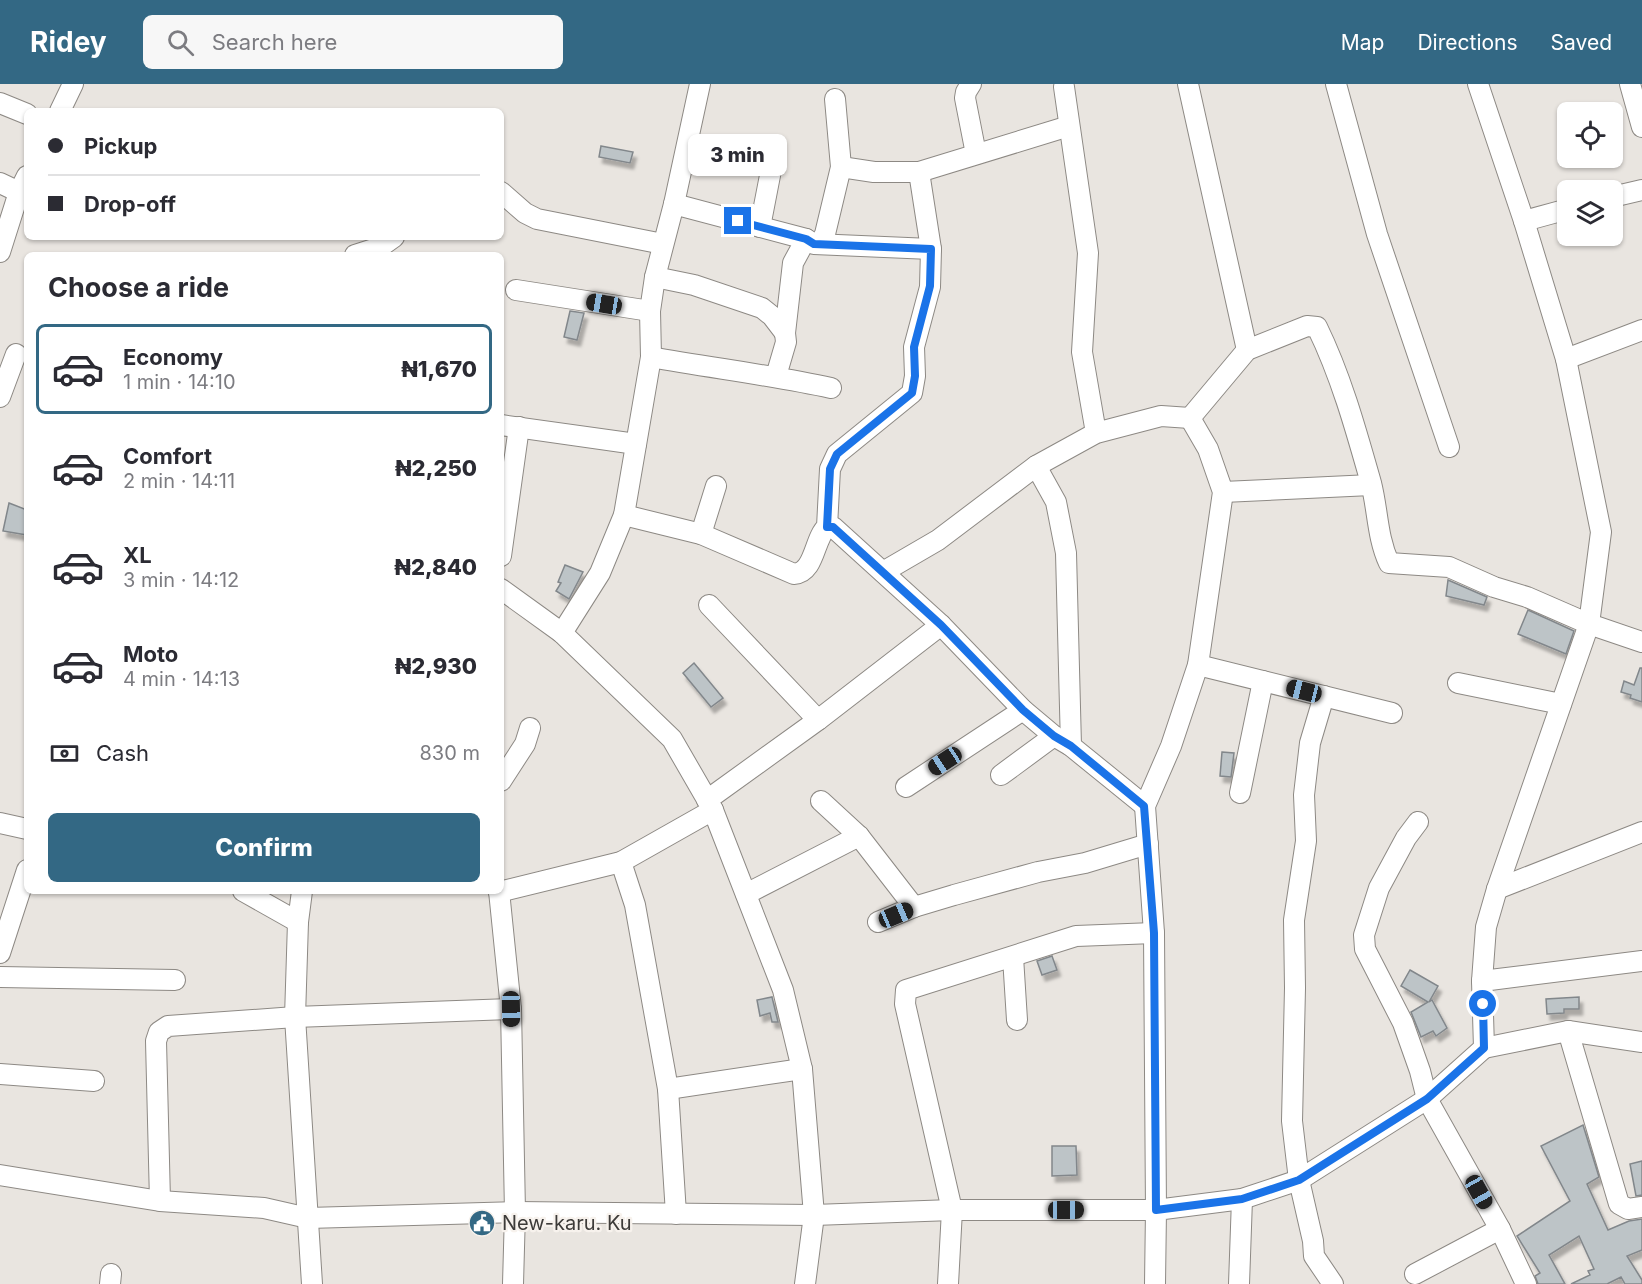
<!DOCTYPE html>
<html lang="en">
<head>
<meta charset="utf-8">
<style>
	body { margin:0; font-family:Inter,sans-serif; background:#f7f7f7; color:#2b2b33; height:100vh; display:flex; flex-direction:column; font-size:22px; white-space:nowrap }
	* { box-sizing:border-box; margin:0 }
	p { font-size:20px; color:#7c7c81 }
	.icon { flex:none; width:33px; height:33px; fill:none; stroke:currentColor; stroke-width:2; stroke-linecap:round; stroke-linejoin:round }
	.map { position:relative; flex:1; overflow:hidden }
	.side { position:absolute; left:24px; top:168px; width:480px; height:642px; display:flex; flex-direction:column; background:#fff; border-radius:9px; box-shadow:0 2px 4px #0004 }
	.side>* { flex:none }
	.banner { position:absolute; left:24px; top:24px; width:480px; height:132px; border-radius:9px; box-shadow:0 2px 4px #0004; display:grid; align-content:center; height:132px; padding:0 24px; background:#fff }
	.controls { position:absolute; left:1557px; top:18px; display:grid; gap:12px }
	.controls a { display:grid; place-items:center; width:66px; height:66px; border-radius:9px; background:#fff; box-shadow:0 2px 4px #0004; font-size:30px }
	.end { position:absolute; width:27px; height:27px; margin:-14px; border:8px solid #1a73e8; background:#fff; box-shadow:0 0 0 3px #fff }
	.from { border-radius:50% }
	.bubble { position:absolute; height:42px; border-radius:9px; background:#fff; box-shadow:0 2px 4px #0004; font-size:20px; font-weight:800; line-height:42px; text-align:center }
	.car { position:absolute; width:18px; height:36px; margin:-18px -9px; border-radius:8px; box-shadow:0 0 4px 2px #0007; background:linear-gradient(#222 24%,#8ab4d8 0 40%,#222 0 76%,#8ab4d8 0 86%,#222 0) }
	.banner b { display:flex; align-items:center; gap:21px; height:57px; font-size:22px }
	.banner b+b { border-top:2px solid #e1e1e2 }
	.banner i { width:15px; height:15px; background:#2b2b33 }
	ul { padding:0; list-style:none }
	li { display:flex; align-items:center; gap:18px; height:90px; margin:0 12px 9px; padding:0 12px; border:3px solid transparent; border-radius:9px }
	li div { flex:1 }
	li b { display:block; font-size:22px }
	li em { font-style:normal; font-weight:800 }
	li.selected { border-color:#336884 }
	li>.icon { width:54px; height:54px; stroke-width:1.5 }
	h2 { padding:0 24px; font-size:27px; line-height:72px }
	.pay { display:flex; align-items:center; gap:15px; height:66px; padding:0 24px; font-size:22px }
	.pay p { margin-inline-start:auto }
	.button { display:flex; gap:12px; margin-top:auto; padding:12px 24px }
	.button a { flex:1; height:69px; border-radius:9px; background:#336884; color:#fff; font-size:24px; font-weight:800; line-height:69px; text-align:center }
	header { display:flex; align-items:center; gap:36px; box-sizing:border-box; height:84px; padding:0 30px; background:#336884; color:#fff }
	header strong { font-size:28px }
	nav { display:flex; gap:33px; margin-inline-start:auto; font-size:21px }
	.search { width:420px; height:54px; background:#f7f7f7; display:flex; align-items:center; gap:15px; box-sizing:border-box; padding:0 21px; border-radius:9px; color:#7c7c81; font-size:22px }
	.map>svg:first-child { display:block }
	.building { fill:#bdc4c7; stroke:#82878b; stroke-width:1.5; filter:url(#shadow) }
	.lines { fill:none; stroke-linecap:round; stroke-linejoin:round }
	.minor-casing { stroke:#8d8984; stroke-width:22 }
	.minor { stroke:#fff; stroke-width:20 }
	.route { stroke:#1a73e8; stroke-width:8 }
	.labels { text-anchor:middle; dominant-baseline:central; stroke-width:4.5; stroke-linejoin:round; paint-order:stroke }
	.poi-label { font-size:20px; fill:#3d3b39; stroke:#f7f2ed; text-anchor:start }
</style>
</head>
<body>
<header>
<strong>Ridey</strong>
<div class="search"><svg class="icon" aria-label="search" viewBox="0 0 24 24"><circle cx="10" cy="10" r="6"/><path d="M15 15l6 6"/></svg>Search here</div>
<nav><a>Map</a><a>Directions</a><a>Saved</a></nav>
</header>
<div class="map">
<svg width="1642" height="1200" viewBox="0 0 1642 1200">
	<defs>
		<filter id="shadow"><feDropShadow dx="3.5" dy="6" stdDeviation="1.5" flood-color="#0004"/></filter>
	</defs>
	<rect width="100%" height="100%" fill="#e9e5e0"/>
	<g class="building">
		<path d="M601 62 633 68 630 79 599 73Z"/>
		<path d="M570 227 584 229 577 256 564 253Z"/>
		<path d="M9 419 27 426V451L3 447Z"/>
		<path d="M565 481 583 488 569 515 556 507 561 499 558 498Z"/>
		<path d="M1448 496 1487 513 1484 521 1446 512Z"/>
		<path d="M1528 526 1574 547 1566 570 1518 550Z"/>
		<path d="M694 579 723 614 711 623 683 589Z"/>
		<path d="M1640 584H1642V618L1630 614 1631 611 1621 608 1624 597 1634 601Z"/>
		<path d="M1222 668 1234 669 1231 693 1220 692Z"/>
		<path d="M1052 872 1057 886 1042 891 1037 877Z"/>
		<path d="M1410 886 1438 902 1429 918 1432 916 1447 944 1436 952 1433 947 1421 953 1411 928 1428 918 1401 902Z"/>
		<path d="M772 913 778 938H772L770 929 760 932 757 916Z"/>
		<path d="M1579 913V925H1564V929L1547 930 1546 915Z"/>
		<path d="M1583 1041 1599 1093 1587 1100 1608 1146 1629 1137 1642 1135V1166L1627 1172 1642 1196V1200H1625L1621 1193 1607 1200H1571L1590 1191 1588 1187 1594 1185 1579 1152 1549 1171 1565 1200H1538L1535 1192 1540 1189 1517 1152 1570 1117 1541 1062Z"/>
		<path d="M1052 1062H1076L1077 1091 1052 1092Z"/>
		<path d="M1642 1077V1111L1636 1112 1630 1080Z"/>
	</g>
	<g class="lines">
		<defs>
			<g id="minor">
				<path d="M971 0 966 8 965 14 976 70"/>
				<path d="M1188 0 1247 266"/>
				<path d="M1336 0 1377 150 1449 363"/>
				<path d="M1630 0 1642 43"/>
				<path d="M1064 3 1088 169 1082 268 1096 349"/>
				<path d="M0 19 27 30"/>
				<path d="M60 27 73 0"/>
				<path d="M841 83 874 88H919L1069 42"/>
				<path d="M0 99 19 108"/>
				<path d="M501 108 525 129 537 135 663 160"/>
				<path d="M1612 113 1642 106"/>
				<path d="M674 120 806 155 814 160 931 165"/>
				<path d="M1524 137 1568 125"/>
				<path d="M760 143 773 76"/>
				<path d="M820 159 825 150 841 83 835 15"/>
				<path d="M0 168 19 108 27 92"/>
				<path d="M355 171 380 163 394 153"/>
				<path d="M655 193 694 201 762 224 772 232 785 249"/>
				<path d="M516 206 650 227"/>
				<path d="M651 273C711 284 771 291 831 304"/>
				<path d="M1566 275 1642 246"/>
				<path d="M776 292 786 258 785 249 793 179 806 155"/>
				<path d="M0 313 16 270"/>
				<path d="M1190 334 1247 266 1307 242 1317 243C1341 292 1356 346 1371 399 1378 426 1377 453 1389 479L1449 483 1494 503 1527 513 1589 540 1642 558"/>
				<path d="M501 341 636 360"/>
				<path d="M1036 382 1056 418 1066 469 1071 662"/>
				<path d="M1223 408 1371 401"/>
				<path d="M624 431 701 450 794 490C815 489 814 454 827 443L830 385 837 370 912 309 915 292 914 263 930 203 931 165 919 88"/>
				<path d="M827 443H833L941 541 1023 626 1054 652 1071 662 1145 722"/>
				<path d="M701 450 716 402"/>
				<path d="M501 472 519 343"/>
				<path d="M883 488 938 456 1036 382 1096 349 1161 332 1190 334"/>
				<path d="M501 505 562 549 672 655 713 726 783 906 802 985 814 1131 805 1200"/>
				<path d="M709 521 818 636"/>
				<path d="M562 549 600 489 624 431 651 273 650 227 655 193 674 120 700 0"/>
				<path d="M1198 581 1392 629"/>
				<path d="M1458 599 1561 620"/>
				<path d="M1324 612 1310 659 1304 711 1306 757 1294 836 1295 904 1292 1037 1299 1096 1313 1157 1314 1172 1333 1200"/>
				<path d="M1001 691 1054 652"/>
				<path d="M501 697 525 660 530 644"/>
				<path d="M906 703 1023 626"/>
				<path d="M1240 709 1263 597"/>
				<path d="M707 716 818 636 941 541"/>
				<path d="M821 717 859 752 914 823"/>
				<path d="M1418 738 1406 754 1379 804 1364 851 1365 865 1403 939 1420 987 1427 1015 1500 1145 1526 1200"/>
				<path d="M0 739 27 745"/>
				<path d="M621 778 635 821 668 1005 676 1130"/>
				<path d="M1497 805 1642 748"/>
				<path d="M243 807 298 838"/>
				<path d="M302 807 298 838 295 933 312 1200"/>
				<path d="M499 807 511 925 515 1128 513 1200"/>
				<path d="M499 808 621 778 713 726"/>
				<path d="M746 810 859 752"/>
				<path d="M878 838 914 823 954 811 1038 788 1085 779 1148 760"/>
				<path d="M0 869 27 786"/>
				<path d="M1013 873 1017 936"/>
				<path d="M0 893 175 896"/>
				<path d="M1482 897 1642 877"/>
				<path d="M1568 947 1619 1120 1628 1125 1642 1123"/>
				<path d="M1484 964 1568 947 1642 958"/>
				<path d="M0 990 94 997"/>
				<path d="M668 1005 802 985"/>
				<path d="M0 1091 160 1117 264 1124 308 1134 515 1128 814 1131 952 1126H1156L1154 849 1145 722 1171 662 1198 581 1223 408 1208 365 1190 334"/>
				<path d="M160 1117 156 957 159 948 168 942 295 933 511 925"/>
				<path d="M1415 1190 1500 1145"/>
				<path d="M110 1200 111 1190"/>
				<path d="M948 1200 952 1126 905 920 906 906 1076 852 1154 849"/>
				<path d="M1155 1200 1156 1126 1242 1115 1299 1096 1427 1015 1484 964 1482 897 1486 843 1497 805 1589 540 1601 448 1566 275 1524 137 1478 0"/>
				<path d="M1239 1200 1242 1115"/>
			</g>
		</defs>
		<use href="#minor" class="minor-casing"/>
		<use href="#minor" class="minor"/>
	</g>
	<g class="lines">
		<path class="route" d="M738 137 806 155 814 160 931 165 930 202 914 263 915 292 912 309 837 370 830 385 827 443H833L941 541 1023 626 1054 652 1071 662 1144 722 1154 849 1156 1126 1242 1115 1299 1096 1427 1015 1484 964 1483 920"/>
	</g>
	<defs>
		<symbol id="civic-disc" viewBox="-11 -11 22 22"><circle r="9.5" fill="#336884" stroke="#f7f2ed"/><path d="M-.6-6.5H3V-4.5H.6V-3L4-1V1h2V6H-6V1h2V-1L-.6-3ZM-1.2 2.5V6h2.4V2.5Z" fill="#fff"/></symbol>
	</defs>
	<g fill-rule="evenodd">
		<use href="#civic-disc" x="467" y="1124" width="30" height="30"/>
	</g>
	<g class="labels">
		<g class="poi-label">
			<text x="502" y="1139">New-karu. Ku</text>
		</g>
	</g>
</svg>
<div class="controls">
<a><svg class="icon" aria-label="locate" viewBox="0 0 24 24"><circle cx="12" cy="12" r="6"/><path d="M12 2v4M12 18v4M2 12h4M18 12h4"/></svg></a>
<a><svg class="icon" aria-label="layers" viewBox="0 0 24 24"><path d="M12 4l9 5-9 5-9-5zM3 14l9 5 9-5"/></svg></a>
</div>
<i class="end from" style="left:1483px;top:920px"></i>
<i class="end" style="left:738px;top:137px"></i>
<div class="bubble" style="left:688px;top:50px;width:99px">3 min</div>
<i class="car" style="left:604px;top:220px;rotate:279deg"></i>
<i class="car" style="left:1304px;top:607px;rotate:284deg"></i>
<i class="car" style="left:945px;top:677px;rotate:237deg"></i>
<i class="car" style="left:896px;top:831px;rotate:67deg"></i>
<i class="car" style="left:511px;top:925px;rotate:179deg"></i>
<i class="car" style="left:1479px;top:1108px;rotate:151deg"></i>
<i class="car" style="left:1066px;top:1126px;rotate:90deg"></i>
<div class="banner">
<b><i class="from"></i>Pickup</b>
<b><i></i>Drop-off</b>
</div>
<section class="side">
<h2>Choose a ride</h2>
<ul>
<li class="selected"><svg class="icon" aria-label="car" viewBox="0 0 24 24"><path d="M5 17H2v-5l4-1 3-4h7l3 4 3 1v5h-3M9 17h6M6 11h13"/><circle cx="7" cy="17" r="2"/><circle cx="17" cy="17" r="2"/></svg><div><b>Economy</b><p>1 min · 14:10</p></div><em>₦1,670</em></li>
<li><svg class="icon" aria-label="car" viewBox="0 0 24 24"><path d="M5 17H2v-5l4-1 3-4h7l3 4 3 1v5h-3M9 17h6M6 11h13"/><circle cx="7" cy="17" r="2"/><circle cx="17" cy="17" r="2"/></svg><div><b>Comfort</b><p>2 min · 14:11</p></div><em>₦2,250</em></li>
<li><svg class="icon" aria-label="car" viewBox="0 0 24 24"><path d="M5 17H2v-5l4-1 3-4h7l3 4 3 1v5h-3M9 17h6M6 11h13"/><circle cx="7" cy="17" r="2"/><circle cx="17" cy="17" r="2"/></svg><div><b>XL</b><p>3 min · 14:12</p></div><em>₦2,840</em></li>
<li><svg class="icon" aria-label="car" viewBox="0 0 24 24"><path d="M5 17H2v-5l4-1 3-4h7l3 4 3 1v5h-3M9 17h6M6 11h13"/><circle cx="7" cy="17" r="2"/><circle cx="17" cy="17" r="2"/></svg><div><b>Moto</b><p>4 min · 14:13</p></div><em>₦2,930</em></li>
</ul>
<div class="pay"><svg class="icon" aria-label="cash" viewBox="0 0 24 24"><path d="M3 7h18v10H3z"/><circle cx="12" cy="12" r="2"/></svg>Cash<p>830 m</p></div>
<div class="button"><a>Confirm</a></div>
</section>
</div>
</body>
</html>
